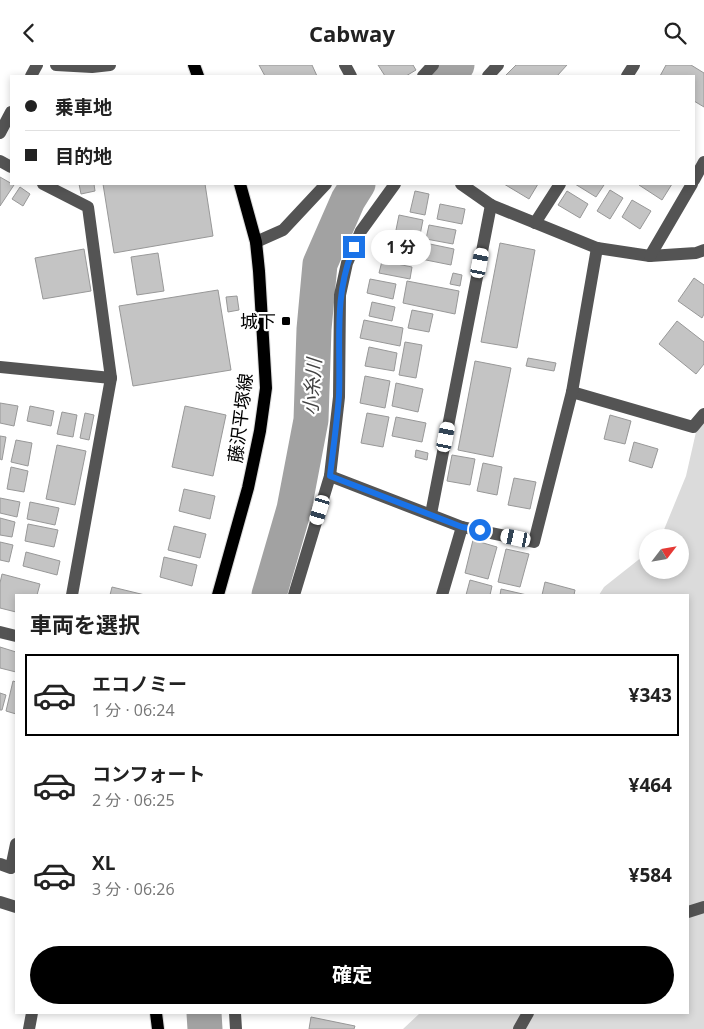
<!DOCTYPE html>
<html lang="ja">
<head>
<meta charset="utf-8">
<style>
	body { margin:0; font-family:"Open Sans","Noto Sans JP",sans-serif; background:#f2f2f2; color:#222; height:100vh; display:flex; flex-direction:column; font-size:19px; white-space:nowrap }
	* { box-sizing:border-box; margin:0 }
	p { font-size:16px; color:#767676 }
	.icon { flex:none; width:28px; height:28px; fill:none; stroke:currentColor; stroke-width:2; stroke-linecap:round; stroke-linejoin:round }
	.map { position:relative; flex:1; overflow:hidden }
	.drawer { position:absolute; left:15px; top:529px; width:674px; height:420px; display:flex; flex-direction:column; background:#fff; border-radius:0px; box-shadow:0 2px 8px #0003 }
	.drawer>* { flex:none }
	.banner { position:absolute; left:10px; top:10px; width:685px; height:110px; border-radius:0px; box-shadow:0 2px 8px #0003; display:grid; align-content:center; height:110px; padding:0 15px; background:#fff }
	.needle { width:32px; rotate:59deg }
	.buttons { position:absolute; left:639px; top:464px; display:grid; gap:10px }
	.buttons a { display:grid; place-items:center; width:50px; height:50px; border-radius:50%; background:#fff; box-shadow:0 2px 8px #0003; font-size:25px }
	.end { position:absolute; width:22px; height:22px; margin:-11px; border:6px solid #1a73e8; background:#fff; box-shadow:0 0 0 2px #fff }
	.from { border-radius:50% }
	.bubble { position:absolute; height:35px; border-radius:18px; background:#fff; box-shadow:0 2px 8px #0003; font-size:16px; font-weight:700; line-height:35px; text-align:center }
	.car { position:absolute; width:15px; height:30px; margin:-15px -8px; border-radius:6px; box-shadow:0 0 4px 1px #0007; background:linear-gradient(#fff 24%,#345 0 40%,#fff 0 76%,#345 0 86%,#fff 0) }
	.banner b { display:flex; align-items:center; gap:18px; height:48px; font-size:19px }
	.banner b+b { border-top:1px solid #e0e0e0 }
	.banner i { width:12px; height:12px; background:#222 }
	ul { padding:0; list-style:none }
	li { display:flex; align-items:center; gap:15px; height:82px; margin:0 10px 8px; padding:0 5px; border:2px solid transparent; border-radius:0px }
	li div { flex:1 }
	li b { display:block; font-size:19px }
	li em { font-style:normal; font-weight:700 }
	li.on { border-color:#000 }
	li>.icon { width:45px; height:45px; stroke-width:1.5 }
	h2 { padding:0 15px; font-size:22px; line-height:60px }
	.primary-button { display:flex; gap:10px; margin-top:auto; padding:10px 15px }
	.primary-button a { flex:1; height:58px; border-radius:30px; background:#000; color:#fff; font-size:20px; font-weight:700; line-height:58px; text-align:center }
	header { display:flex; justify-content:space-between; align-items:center; height:65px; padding:0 15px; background:#fff; font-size:22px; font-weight:700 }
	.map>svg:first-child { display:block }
	.green { fill:#dbdbdb }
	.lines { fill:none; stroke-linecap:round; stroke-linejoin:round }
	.river { stroke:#a2a2a2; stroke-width:35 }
	.building { fill:#c4c4c4; stroke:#989898 }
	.major-casing { stroke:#dbdbdb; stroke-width:14 }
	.minor { stroke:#545454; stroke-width:12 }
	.major { stroke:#000; stroke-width:12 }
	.route { stroke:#1a73e8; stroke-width:6 }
	.poi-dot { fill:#000; stroke:#fff; stroke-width:2 }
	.labels { text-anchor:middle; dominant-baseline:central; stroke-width:4.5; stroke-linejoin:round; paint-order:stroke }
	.poi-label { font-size:18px; fill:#000; stroke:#fff; text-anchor:end }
	.street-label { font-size:18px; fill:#000; stroke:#fff }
	.water-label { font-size:19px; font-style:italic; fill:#434343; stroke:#fff }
</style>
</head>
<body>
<header><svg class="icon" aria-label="back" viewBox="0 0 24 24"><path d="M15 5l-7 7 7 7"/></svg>Cabway<svg class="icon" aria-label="search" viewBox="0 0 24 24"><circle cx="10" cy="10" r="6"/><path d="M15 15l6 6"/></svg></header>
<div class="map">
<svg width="704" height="964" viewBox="0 0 704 964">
	<rect width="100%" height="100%" fill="#fff"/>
	<path class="green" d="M704 357V964H403L420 948H688V530H599L604 522 647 488 648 505H680V472H661L686 411 696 367Z"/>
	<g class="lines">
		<g class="river">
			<path d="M446 11 457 0"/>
			<path d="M269 530 294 444 311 355 314 264 320 199 348 135 358 119"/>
			<path d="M204 948 205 964"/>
		</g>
	</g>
	<g class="building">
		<path d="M259 0H312L317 11H265Z"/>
		<path d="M378 0H413L416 5 406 11H385Z"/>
		<path d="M516 0H567L557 11H505Z"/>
		<path d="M666 0H691L704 8V42L694 36V11H660Z"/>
		<path d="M0 112 14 120 0 141Z"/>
		<path d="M79 119H94L95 126 81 129Z"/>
		<path d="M103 119H205L213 171 114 188Z"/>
		<path d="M504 119H538L529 134Z"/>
		<path d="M575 119H601L604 120 596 132Z"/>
		<path d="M640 119H672L662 135 639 120Z"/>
		<path d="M20 122 30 129 23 141 12 134Z"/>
		<path d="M610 125 623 133 610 154 597 146Z"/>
		<path d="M415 126 429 129 425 150 410 147Z"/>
		<path d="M567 126 588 139 580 153 558 140Z"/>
		<path d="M632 135 651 146 640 164 622 152Z"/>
		<path d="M440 139 465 144 462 159 437 154Z"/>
		<path d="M399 150 423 155 419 175 395 170Z"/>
		<path d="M429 160 456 165 453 179 426 174Z"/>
		<path d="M386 176 415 182 412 194 384 189Z"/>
		<path d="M425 178 454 184 451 200 421 194Z"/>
		<path d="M500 178 535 185 517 283 481 277Z"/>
		<path d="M84 184 91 226 43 234 35 193Z"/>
		<path d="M158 188 164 226 137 230 131 192Z"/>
		<path d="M382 196 412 202 410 214 379 208Z"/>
		<path d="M453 208 462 210 460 221 450 219Z"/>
		<path d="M694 213 704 220V249L702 253 678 236Z"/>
		<path d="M370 214 396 219 393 234 367 228Z"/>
		<path d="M407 216 459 226 455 249 403 238Z"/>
		<path d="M218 225 231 305 133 321 119 241Z"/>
		<path d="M237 231 239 245 228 247 226 232Z"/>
		<path d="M372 237 395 242 392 256 369 251Z"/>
		<path d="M412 245 433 249 429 267 408 263Z"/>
		<path d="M364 255 403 263 400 281 360 273Z"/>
		<path d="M677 256 704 277V299L696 309 659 279Z"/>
		<path d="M405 277 422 280 416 313 399 310Z"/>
		<path d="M369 282 397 288 394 306 365 301Z"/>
		<path d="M528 293 556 298 554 306 526 301Z"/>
		<path d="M475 296 511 303 493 392 458 385Z"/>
		<path d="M365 311 390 316 385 343 360 338Z"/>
		<path d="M396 318 423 324 418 347 392 341Z"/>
		<path d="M0 338 18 341 14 361 0 358Z"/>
		<path d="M30 341 54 346 51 361 27 356Z"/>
		<path d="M185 341 226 350 213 411 172 402Z"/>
		<path d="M62 347 77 350 73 372 57 369Z"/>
		<path d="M85 348 94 350 89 375 80 373Z"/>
		<path d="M367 348 389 352 383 382 361 378Z"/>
		<path d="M610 350 631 356 625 379 604 374Z"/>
		<path d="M396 352 426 358 422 377 392 371Z"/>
		<path d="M0 371 6 372 2 395 0 394Z"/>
		<path d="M16 375 32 378 28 401 11 397Z"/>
		<path d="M634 377 658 384 652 403 629 396Z"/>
		<path d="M57 380 86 386 75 440 46 434Z"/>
		<path d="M416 385 428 388 427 395 415 392Z"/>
		<path d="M452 390 475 394 470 420 447 416Z"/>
		<path d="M483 398 502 402 497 430 477 426Z"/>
		<path d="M11 402 28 406 24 427 7 424Z"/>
		<path d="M514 413 536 417 530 444 508 440Z"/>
		<path d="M184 424 215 431 210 454 179 446Z"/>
		<path d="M0 433 20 437 17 452 0 448Z"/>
		<path d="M30 437 59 443 55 460 27 454Z"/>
		<path d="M0 453 15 457 12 472 0 470Z"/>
		<path d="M28 459 58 465 54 482 25 476Z"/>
		<path d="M174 461 206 469 200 493 168 485Z"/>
		<path d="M473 475 497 482 488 514 465 508Z"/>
		<path d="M0 477 13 480 9 497 0 495Z"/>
		<path d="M506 484 529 489 520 522 498 517Z"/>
		<path d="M26 487 60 496 57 510 23 501Z"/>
		<path d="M164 492 197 500 192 521 160 512Z"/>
		<path d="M2 509 40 519 37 530H16V547L0 543V518Z"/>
		<path d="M470 515 492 521 490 530H466Z"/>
		<path d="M545 517 575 525 574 530H542Z"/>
		<path d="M112 522 145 530H110Z"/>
		<path d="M501 524 527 530H500Z"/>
		<path d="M0 582 16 587V607L0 603Z"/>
		<path d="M13 616 16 617V649L6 646Z"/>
		<path d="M0 628 6 630 2 645H0Z"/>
		<path d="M311 952 355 961 354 964H309Z"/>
	</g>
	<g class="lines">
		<defs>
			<g id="major">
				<path d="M194 0 198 11"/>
				<path d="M218 530 248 423 260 366 266 323 259 206 256 177 240 119"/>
				<path d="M156 948 158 964"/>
			</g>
		</defs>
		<use href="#major" class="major-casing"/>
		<g class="minor">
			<path d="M56 0 92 2 110 0"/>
			<path d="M345 0 351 11"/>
			<path d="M31 11 37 0"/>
			<path d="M423 11 433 0"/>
			<path d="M488 11 498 0"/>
			<path d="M627 11 634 0"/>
			<path d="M0 68 11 47"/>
			<path d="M0 96 11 102"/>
			<path d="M694 115 704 97"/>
			<path d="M43 119 88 142 111 313 72 530"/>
			<path d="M461 119 491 140 597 183 650 191 696 188 704 185"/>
			<path d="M535 158 560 119"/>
			<path d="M256 177 283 165 326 119"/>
			<path d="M650 191 692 119"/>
			<path d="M0 302 111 313"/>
			<path d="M572 327 693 362 704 349"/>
			<path d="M330 411 462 462 534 477 572 327 597 183"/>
			<path d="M431 449 491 140"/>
			<path d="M294 530 330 411 339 332 340 230 347 198 361 166 395 119"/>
			<path d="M442 530 462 462"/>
			<path d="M0 567 16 571"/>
			<path d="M0 799 11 803 16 779"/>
			<path d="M0 837 16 842"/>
			<path d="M688 847 704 842"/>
			<path d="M235 948 236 964"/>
			<path d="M29 964 32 948"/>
			<path d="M519 964 528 948"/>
		</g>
		<use href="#major" class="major"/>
	</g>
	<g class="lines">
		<path class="route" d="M354 182C333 230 341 280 339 331 337 357 333 385 330 411L462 462 480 465"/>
	</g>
	<rect class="poi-dot" x="281" y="251" width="10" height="10" rx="2.5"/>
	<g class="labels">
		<g class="poi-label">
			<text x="276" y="256">城下</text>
		</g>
		<g class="street-label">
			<text transform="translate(240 353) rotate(-83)">藤沢平塚線</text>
		</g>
		<g class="water-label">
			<text transform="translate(312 322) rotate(-86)">小糸川</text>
		</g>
	</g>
</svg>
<div class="buttons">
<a><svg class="needle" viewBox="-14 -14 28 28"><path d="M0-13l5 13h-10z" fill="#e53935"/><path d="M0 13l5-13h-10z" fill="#767676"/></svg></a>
</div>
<i class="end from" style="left:480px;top:465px"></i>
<i class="end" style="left:354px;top:182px"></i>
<div class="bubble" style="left:371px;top:165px;width:60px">1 分</div>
<i class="car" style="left:480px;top:198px;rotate:11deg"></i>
<i class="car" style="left:446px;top:372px;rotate:11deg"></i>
<i class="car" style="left:320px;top:445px;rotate:197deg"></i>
<i class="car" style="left:516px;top:473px;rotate:282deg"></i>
<div class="banner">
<b><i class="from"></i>乗車地</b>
<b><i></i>目的地</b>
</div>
<section class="drawer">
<h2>車両を選択</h2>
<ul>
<li class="on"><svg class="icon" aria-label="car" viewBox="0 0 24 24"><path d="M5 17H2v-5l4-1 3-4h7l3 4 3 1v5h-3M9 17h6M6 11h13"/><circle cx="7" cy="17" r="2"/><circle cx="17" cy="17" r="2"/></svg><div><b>エコノミー</b><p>1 分 · 06:24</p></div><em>¥343</em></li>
<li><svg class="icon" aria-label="car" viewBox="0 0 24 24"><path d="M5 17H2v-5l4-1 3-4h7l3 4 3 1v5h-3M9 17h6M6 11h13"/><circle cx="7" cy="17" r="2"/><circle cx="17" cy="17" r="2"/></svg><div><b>コンフォート</b><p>2 分 · 06:25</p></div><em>¥464</em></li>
<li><svg class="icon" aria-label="car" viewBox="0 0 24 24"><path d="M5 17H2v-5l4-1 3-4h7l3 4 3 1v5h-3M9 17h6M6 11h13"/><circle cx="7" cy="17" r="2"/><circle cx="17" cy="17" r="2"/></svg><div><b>XL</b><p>3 分 · 06:26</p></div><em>¥584</em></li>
</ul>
<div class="primary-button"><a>確定</a></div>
</section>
</div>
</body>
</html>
